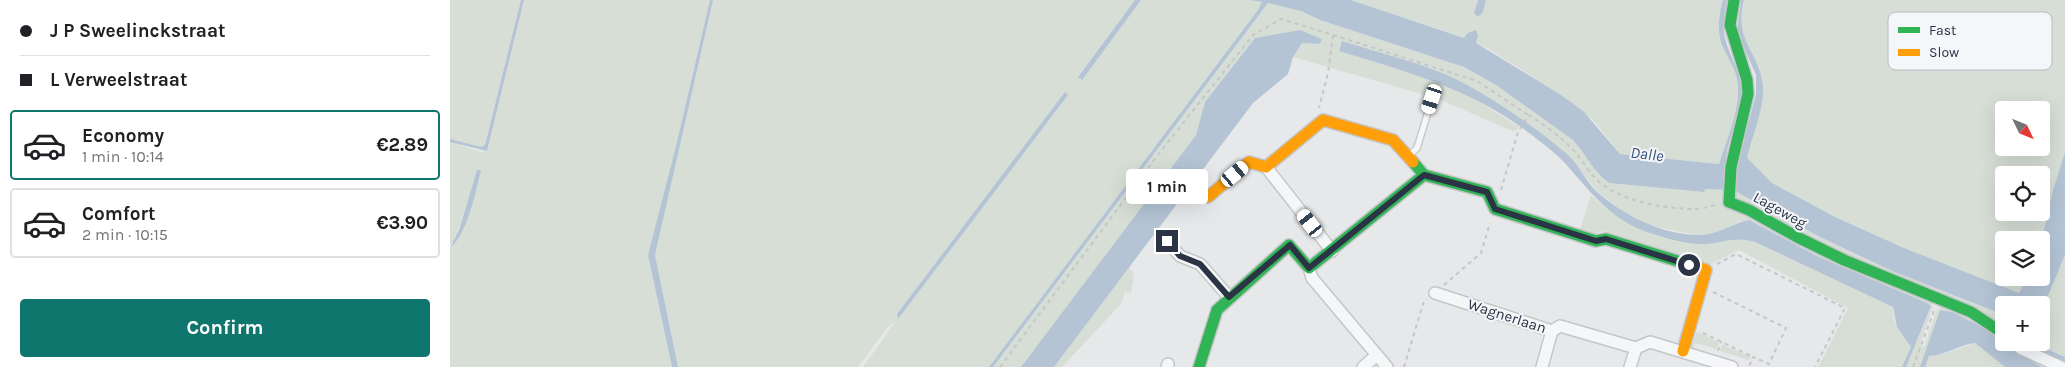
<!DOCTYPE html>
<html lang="en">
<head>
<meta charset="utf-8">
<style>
	body { margin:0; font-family:Karla,sans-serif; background:#f2f2f2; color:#202124; height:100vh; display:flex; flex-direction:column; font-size:19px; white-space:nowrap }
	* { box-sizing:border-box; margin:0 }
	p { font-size:16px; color:#757577 }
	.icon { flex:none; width:28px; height:28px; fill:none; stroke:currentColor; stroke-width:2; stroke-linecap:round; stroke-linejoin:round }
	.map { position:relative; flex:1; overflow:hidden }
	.drawer { display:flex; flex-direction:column; background:#fff; width:450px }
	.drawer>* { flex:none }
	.guide { display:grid; align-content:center; height:110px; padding:0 20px; background:#fff }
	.needle { width:32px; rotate:133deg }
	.tools { position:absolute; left:1545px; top:101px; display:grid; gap:10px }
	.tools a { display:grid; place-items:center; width:55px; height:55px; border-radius:5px; background:#fff; box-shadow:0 5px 20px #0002; font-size:25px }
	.end { position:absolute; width:22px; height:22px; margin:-11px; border:6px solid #2b3445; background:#fff; box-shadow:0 0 0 2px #fff }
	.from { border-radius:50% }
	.bubble { position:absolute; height:35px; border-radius:5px; background:#fff; box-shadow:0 5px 20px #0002; font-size:16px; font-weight:700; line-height:35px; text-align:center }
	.car { position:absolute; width:15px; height:30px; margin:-15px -8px; border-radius:6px; box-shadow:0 0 4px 1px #0007; background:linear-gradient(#fff 24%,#345 0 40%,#fff 0 76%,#345 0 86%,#fff 0) }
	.guide b { display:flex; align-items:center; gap:18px; height:48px; font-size:19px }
	.guide b+b { border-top:1px solid #e0e0e0 }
	.guide i { width:12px; height:12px; background:#202124 }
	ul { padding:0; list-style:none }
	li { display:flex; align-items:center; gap:15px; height:70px; margin:0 10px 8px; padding:0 10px; border:2px solid #e0e0e0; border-radius:5px }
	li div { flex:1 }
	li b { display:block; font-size:19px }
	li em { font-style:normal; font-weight:700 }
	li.selected { border-color:#0f766e }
	li>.icon { width:45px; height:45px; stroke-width:1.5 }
	.button { display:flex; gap:10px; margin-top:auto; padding:10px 20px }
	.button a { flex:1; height:58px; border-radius:5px; background:#0f766e; color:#fff; font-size:20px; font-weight:700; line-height:58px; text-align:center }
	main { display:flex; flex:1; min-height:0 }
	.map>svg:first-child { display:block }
	.green { fill:#d6ded6; fill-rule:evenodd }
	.water { fill:#b4c4d5 }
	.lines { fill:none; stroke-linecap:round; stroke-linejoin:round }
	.lane-casing { stroke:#c4c6c8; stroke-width:8 }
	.street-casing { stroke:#c4c6c8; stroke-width:14 }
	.fast-casing { stroke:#c4c6c8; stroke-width:14 }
	.slow-casing { stroke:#c4c6c8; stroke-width:14 }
	.path { stroke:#c5c6ca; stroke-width:2; stroke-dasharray:4 4; stroke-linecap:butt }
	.lane { stroke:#f5f6f7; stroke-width:5.5 }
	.street { stroke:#f5f6f7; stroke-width:11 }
	.fast { stroke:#30b455; stroke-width:11 }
	.slow { stroke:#ff9f0a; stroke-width:11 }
	.route { stroke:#2b3445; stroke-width:6 }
	.labels { text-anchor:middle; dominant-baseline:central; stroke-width:4; stroke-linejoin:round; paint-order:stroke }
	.street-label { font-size:15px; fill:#2b3445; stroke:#f4f6f9 }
	.water-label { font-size:16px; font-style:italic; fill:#34527a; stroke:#f4f6f9 }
	.key { fill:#f4f6f9; stroke:#b8bcc3; stroke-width:1 }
	.key-label { font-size:14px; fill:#2b3445 }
</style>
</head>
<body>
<main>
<section class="drawer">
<div class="guide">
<b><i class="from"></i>J P Sweelinckstraat</b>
<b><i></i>L Verweelstraat</b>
</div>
<ul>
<li class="selected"><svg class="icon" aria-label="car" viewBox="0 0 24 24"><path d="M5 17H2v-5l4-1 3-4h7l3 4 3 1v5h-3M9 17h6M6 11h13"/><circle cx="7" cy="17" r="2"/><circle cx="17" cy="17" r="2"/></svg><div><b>Economy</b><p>1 min · 10:14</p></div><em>€2.89</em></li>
<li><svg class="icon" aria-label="car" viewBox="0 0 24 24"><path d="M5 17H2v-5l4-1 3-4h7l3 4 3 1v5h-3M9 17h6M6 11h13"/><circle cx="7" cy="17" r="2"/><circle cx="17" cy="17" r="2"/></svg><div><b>Comfort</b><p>2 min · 10:15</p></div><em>€3.90</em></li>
</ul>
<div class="button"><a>Confirm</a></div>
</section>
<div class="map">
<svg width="1615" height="367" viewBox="0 0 1615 367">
	<rect width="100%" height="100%" fill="#e6e8ea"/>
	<g class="green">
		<path d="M0 0H71L35 145 31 147 0 139Z"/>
		<path d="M74 0H260L227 142 198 255 222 367H0V248L3 247 31 170H27L5 240 0 244V142L32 152 37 151Z"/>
		<path d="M263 0H685L628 76 631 80 691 0H800L812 2 808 10 539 367H413L446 321 436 329 408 367H228L205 255ZM615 93 618 95 448 318 447 314Z"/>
		<path d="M901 0H1028L1024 13 1033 12 1036 0H1273C1269 14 1267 28 1271 42 1276 57 1287 69 1288 85 1290 111 1277 140 1269 164L1170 154 1145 122 1108 93 1039 49 1004 34Z"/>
		<path d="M1294 0H1615V152L1603 190 1591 243V240H1554V278H1577L1569 293 1454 248 1385 217 1322 183 1296 158 1310 110V69L1292 36 1290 23ZM1554 110H1591V148H1554ZM1554 175H1591V212H1554Z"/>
		<path d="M818 3 851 11 870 20 1014 67 1046 85 1123 140C1136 154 1143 172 1159 183L1253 192 1255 189 1283 190 1370 237 1442 271 1554 315V331L1530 314 1381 250 1287 200V208C1309 213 1328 230 1349 240 1392 261 1436 280 1480 298L1483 307 1470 345 1474 347 1487 309 1496 305 1537 323 1554 337V342C1560 343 1595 363 1605 367 1575 367 1559 345 1537 330 1530 324 1521 321 1513 317 1506 314 1498 310 1490 310L1478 350 1494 354 1525 343 1555 367H1368L1398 308 1289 250 1259 265 1155 231 1138 236 1129 233 1141 195C1171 224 1213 245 1256 244 1278 243 1281 235 1305 242L1443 307C1443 327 1450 335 1466 343L1481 306 1369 257 1299 220 1288 222 1266 234 1247 235 1201 226 1171 210 1146 190 1119 156 1020 86 977 68 892 42 890 51 975 77 1015 93 1069 127 1064 132 989 99 843 57 852 43 870 44 872 39 850 30 805 38 755 102 746 135 571 367H543Z"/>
		<path d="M1615 255V357L1583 343 1591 342V313Z"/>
		<path d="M679 267 684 275 681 293 675 292 671 304 612 367H604Z"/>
		<path d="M1247 332 1269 342 1267 349 1245 343 1243 351 1240 350Z"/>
		<path d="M1272 344 1300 357 1299 360 1270 351Z"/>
	</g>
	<g class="water">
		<path d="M71 0H74L37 151 0 142V139L31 147 35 145Z"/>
		<path d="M260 0H263L205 255 228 367H222L198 255 227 142Z"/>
		<path d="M685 0H691L632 80 628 77Z"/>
		<path d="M800 0H901L1014 38 1018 33 1026 30 1028 35 1026 43 1108 93 1133 111 1170 154 1269 164C1277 139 1290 110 1288 85 1287 69 1276 57 1271 42 1267 28 1269 14 1273 0H1277C1275 12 1272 26 1275 38 1280 58 1293 76 1292 97 1290 122 1273 144 1277 168L1299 121 1306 95V75L1287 32 1291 0H1294C1283 43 1310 50 1313 87 1314 110 1302 136 1297 158L1322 183 1385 217 1454 248 1569 293 1577 278H1591V243L1603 190 1615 152V255L1591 313V305H1554V315L1442 271 1370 237 1283 190 1255 189 1254 192 1159 183C1143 172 1136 154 1123 140L1046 85 1014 67 870 20 851 11 818 3 543 367H539L808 10 812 2Z"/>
		<path d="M1028 0H1036L1033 12 1028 17 1024 13Z"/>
		<path d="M850 30 872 39 870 44 852 43 843 57 838 74 803 103 604 367H571L746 135 755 102 805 38Z"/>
		<path d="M892 41C935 55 983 65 1021 87 1054 106 1089 130 1118 155 1129 165 1135 180 1146 191 1173 215 1212 235 1249 235 1269 235 1280 224 1299 220L1369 257 1477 303 1481 306 1456 367H1452L1461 347 1447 327 1443 307 1305 242C1283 236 1278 242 1257 244 1237 245 1213 238 1194 231 1157 217 1137 187 1112 160 1103 151 1092 143 1083 136 1025 90 958 72 889 51Z"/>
		<path d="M615 92 618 95 448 319 447 314Z"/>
		<path d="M27 170H31C26 191 17 235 0 248L9 230Z"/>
		<path d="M1490 310 1502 312 1535 328 1555 346 1592 367H1555L1525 343C1509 345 1496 355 1479 356L1475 367H1470Z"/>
		<path d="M1572 343H1583L1615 357V363Z"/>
	</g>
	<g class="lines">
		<defs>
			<path id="lane" d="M958 157 967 148 982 99"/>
			<g id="street">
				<path d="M816 167 882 251"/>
				<path d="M717 241 730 256 750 264 779 297"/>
				<path d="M859 268 862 278 937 367"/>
				<path d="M985 293 1102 331 1110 326 1186 348 1200 342 1282 367"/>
				<path d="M1562 342 1572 349 1611 367"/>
				<path d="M717 367 718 364"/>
				<path d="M913 367 927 355"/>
				<path d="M1092 367 1102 331"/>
				<path d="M1180 367 1186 348"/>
			</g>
			<g id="fast">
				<path d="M1284 0 1280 25 1297 80 1298 94 1281 167 1279 202 1299 210 1347 237 1394 260 1521 312 1554 334"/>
				<path d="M963 162 974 175 1037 192 1045 209 1146 241 1156 239 1247 267"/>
				<path d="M749 367 767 310 839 245 859 268 974 175"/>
			</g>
			<g id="slow">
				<path d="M758 197 799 162 816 167 873 120 943 140 963 162"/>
				<path d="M1233 351 1256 270 1247 267"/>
			</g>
		</defs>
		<use href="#lane" class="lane-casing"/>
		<use href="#street" class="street-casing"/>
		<use href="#fast" class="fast-casing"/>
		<use href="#slow" class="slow-casing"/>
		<g class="path">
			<path d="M883 35 1027 81 1078 115"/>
			<path d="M1051 190 1068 132 1079 115C1095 126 1111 136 1124 151 1133 160 1139 173 1148 181 1173 202 1215 209 1247 209 1253 209 1259 206 1266 205"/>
			<path d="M1267 264 1286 254 1395 308 1365 367"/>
			<path d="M994 285 1031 253 1040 223"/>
			<path d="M1263 292 1336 328 1319 364 1303 357 1299 367"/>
			<path d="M1253 333 1303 357"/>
			<path d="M1268 351 1271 342"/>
			<path d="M550 367 707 156 803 35 831 19 883 35 878 73 869 108"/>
			<path d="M954 367 974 301 977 299"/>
			<path d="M1463 367 1484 311"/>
		</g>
		<use href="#lane" class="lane"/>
		<use href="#street" class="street"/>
		<use href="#fast" class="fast"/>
		<use href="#slow" class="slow"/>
	</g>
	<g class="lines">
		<path class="route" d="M717 241 730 256 750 264 779 297 840 245 859 268 974 175 1037 192 1045 209 1146 241 1156 239 1239 265"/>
	</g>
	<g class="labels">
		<g class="street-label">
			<text transform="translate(1330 210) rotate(29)">Lageweg</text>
			<text transform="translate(1057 316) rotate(18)">Wagnerlaan</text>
		</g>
		<g class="water-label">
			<text transform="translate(1197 154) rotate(7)">Dalle</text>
		</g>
	</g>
	<rect x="1438" y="12" width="164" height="58" rx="8" class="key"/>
	<rect x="1448" y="27" width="22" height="6" fill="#30b455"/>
	<rect x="1448" y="49" width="22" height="7" fill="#ff9f0a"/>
	<g class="key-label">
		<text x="1479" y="35">Fast</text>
		<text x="1479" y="57">Slow</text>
	</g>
</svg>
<div class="tools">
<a><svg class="needle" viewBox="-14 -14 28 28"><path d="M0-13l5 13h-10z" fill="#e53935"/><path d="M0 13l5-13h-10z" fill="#757577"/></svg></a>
<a><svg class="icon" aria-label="locate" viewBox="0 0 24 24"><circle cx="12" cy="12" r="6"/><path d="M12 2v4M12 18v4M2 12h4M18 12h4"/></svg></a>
<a><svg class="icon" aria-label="layers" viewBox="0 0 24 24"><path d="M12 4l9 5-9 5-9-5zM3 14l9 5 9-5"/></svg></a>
<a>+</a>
</div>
<i class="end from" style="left:1239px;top:265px"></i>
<i class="end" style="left:717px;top:241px"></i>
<div class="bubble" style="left:676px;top:169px;width:82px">1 min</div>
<i class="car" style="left:982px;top:99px;rotate:198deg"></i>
<i class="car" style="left:785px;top:174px;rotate:50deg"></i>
<i class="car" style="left:860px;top:223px;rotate:322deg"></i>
</div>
</main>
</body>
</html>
